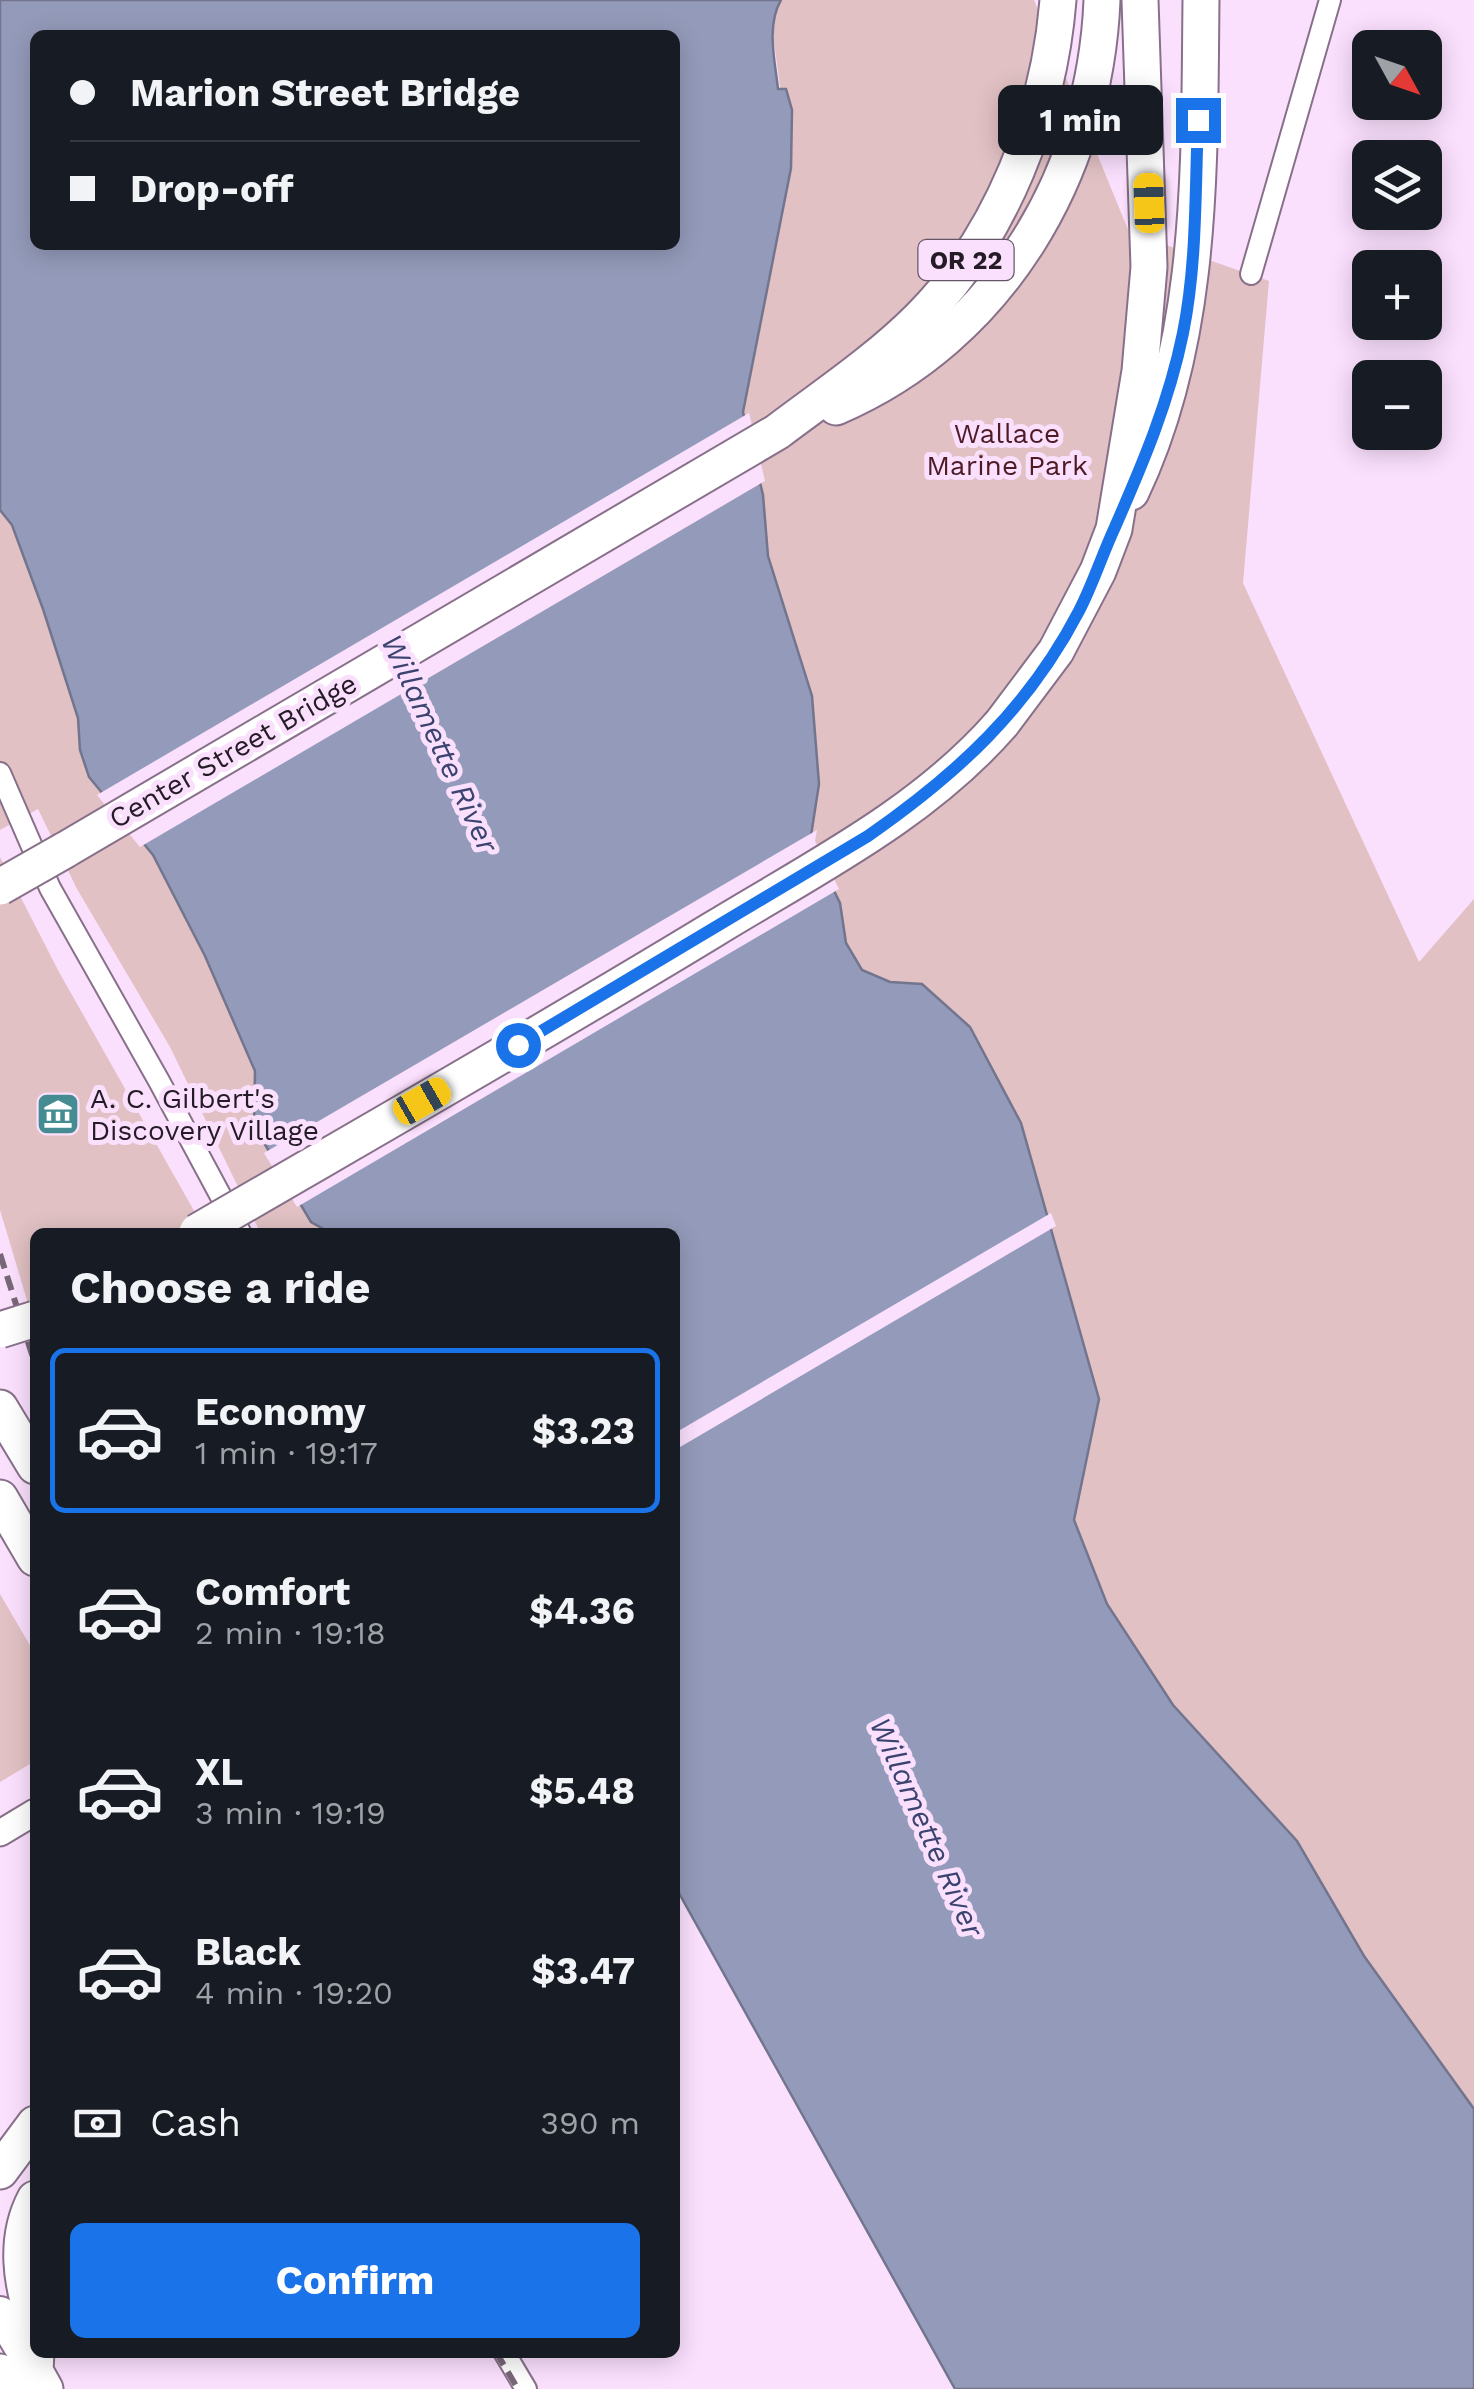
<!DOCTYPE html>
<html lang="en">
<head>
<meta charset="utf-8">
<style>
	body { margin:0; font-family:"Work Sans",sans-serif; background:#20242c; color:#f1f3f6; height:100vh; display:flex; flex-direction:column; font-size:38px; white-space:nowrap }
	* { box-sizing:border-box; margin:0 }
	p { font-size:32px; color:#9ea1a6 }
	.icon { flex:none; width:55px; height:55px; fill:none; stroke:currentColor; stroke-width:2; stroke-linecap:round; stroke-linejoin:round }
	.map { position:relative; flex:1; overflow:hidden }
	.drawer { position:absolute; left:30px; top:1228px; width:650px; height:1130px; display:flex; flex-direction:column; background:#171b24; border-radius:15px; box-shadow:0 5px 25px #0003 }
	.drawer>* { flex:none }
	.banner { position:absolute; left:30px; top:30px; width:650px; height:220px; border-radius:15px; box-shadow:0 5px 25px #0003; display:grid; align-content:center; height:220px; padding:0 40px; background:#171b24 }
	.needle { width:65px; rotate:130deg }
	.tools { position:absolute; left:1352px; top:30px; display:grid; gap:20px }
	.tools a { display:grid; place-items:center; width:90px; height:90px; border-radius:15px; background:#171b24; box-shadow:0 5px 25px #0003; font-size:50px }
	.end { position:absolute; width:45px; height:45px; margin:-22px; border:12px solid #1a73e8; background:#fff; box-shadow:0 0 0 5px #fff }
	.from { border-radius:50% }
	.bubble { position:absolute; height:70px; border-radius:15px; background:#171b24; box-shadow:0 5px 25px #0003; font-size:32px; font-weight:700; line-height:70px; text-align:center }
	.car { position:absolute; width:30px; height:60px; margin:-30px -15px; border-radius:12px; box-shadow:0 0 8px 2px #0007; background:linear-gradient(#f5c518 24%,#345 0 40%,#f5c518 0 76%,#345 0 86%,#f5c518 0) }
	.banner b { display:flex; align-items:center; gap:35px; height:95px; font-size:38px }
	.banner b+b { border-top:2px solid #363941 }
	.banner i { width:25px; height:25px; background:#f1f3f6 }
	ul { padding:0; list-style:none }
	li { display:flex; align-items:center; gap:30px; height:165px; margin:0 20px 15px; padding:0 20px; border:5px solid transparent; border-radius:15px }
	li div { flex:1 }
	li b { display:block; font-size:38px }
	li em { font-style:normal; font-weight:700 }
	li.current { border-color:#1a73e8 }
	li>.icon { width:90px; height:90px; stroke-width:1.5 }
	h2 { padding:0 40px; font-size:45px; line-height:120px }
	.pay { display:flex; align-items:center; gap:25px; height:110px; padding:0 40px; font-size:38px }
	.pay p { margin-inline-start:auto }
	.action { display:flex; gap:20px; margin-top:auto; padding:20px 40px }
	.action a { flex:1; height:115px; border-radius:15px; background:#1a73e8; color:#fff; font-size:40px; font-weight:700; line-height:115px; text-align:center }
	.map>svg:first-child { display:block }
	.green { fill:#e1c1c4 }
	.water { fill:#949bba; stroke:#73758e; stroke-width:2.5; fill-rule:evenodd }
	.pier { fill:#fbe0fe }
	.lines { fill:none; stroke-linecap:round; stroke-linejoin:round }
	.minor-casing { stroke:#88708a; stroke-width:24 }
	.tertiary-casing { stroke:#88708a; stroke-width:29 }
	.primary-casing { stroke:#88708a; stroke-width:36 }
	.trunk-casing { stroke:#88708a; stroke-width:39 }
	.minor { stroke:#fff; stroke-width:20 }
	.tertiary { stroke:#fff; stroke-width:25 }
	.primary { stroke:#fff; stroke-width:32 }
	.trunk { stroke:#fff; stroke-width:35 }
	.rail { stroke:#776779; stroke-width:6; stroke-dasharray:15 8; stroke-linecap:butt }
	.trunk-bridge-casing { stroke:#88708a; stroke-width:39; stroke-linecap:butt }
	.trunk-bridge { stroke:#fff; stroke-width:35 }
	.route { stroke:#1a73e8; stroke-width:12 }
	.labels { text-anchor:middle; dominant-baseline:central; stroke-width:10; stroke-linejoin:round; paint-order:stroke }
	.shield { fill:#fbe0fe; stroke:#655667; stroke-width:2.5 }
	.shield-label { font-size:25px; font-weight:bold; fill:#251b26 }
	.park-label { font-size:28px; fill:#4d1b25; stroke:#fbe0fe }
	.street-label { font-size:28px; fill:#251b26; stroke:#fbe0fe }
	.poi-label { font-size:28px; fill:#251b26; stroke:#fbe0fe; text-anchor:start }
	.water-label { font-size:30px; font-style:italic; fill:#3b436f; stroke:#fbe0fe }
</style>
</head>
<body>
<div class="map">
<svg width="1474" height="2389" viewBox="0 0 1474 2389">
	<rect width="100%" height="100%" fill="#fbe0fe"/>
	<g class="green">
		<path d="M781 0H1034L1129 232 1269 281 1243 583 1419 962 1474 899V2109L1364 1956 1297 1841 1173 1705 1107 1604 1074 1520 1099 1399 1021 1123 970 1027 922 984 890 982 862 970 846 943 840 903 810 842 812 696 768 556 763 495 743 412 791 168 774 42V13Z"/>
		<path d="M0 510 12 525 43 609 78 718 80 750 89 777 153 855 205 956 255 1071 254 1126 311 1222 329 1232H260L170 1047 77 889 38 809 0 830Z"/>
		<path d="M0 857 59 972 206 1232H35V1327L0 1210Z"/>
		<path d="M0 1594 35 1654V1761L0 1782Z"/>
	</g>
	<path class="water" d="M0 0H781C766 26 775 61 778 89H786L792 110 791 168 743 412 763 495 768 556 812 696 819 784 810 842 840 903 846 943 862 970 890 982 922 984 970 1027 1021 1123 1099 1399 1074 1520 1107 1604 1173 1705 1297 1841 1364 1956 1474 2109V2389H955L675 1886V1232H329L311 1222 254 1126 255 1071 205 956 153 855 89 777 80 750 78 718 43 609 12 525 0 510ZM35 35H675V245H35Z"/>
	<g class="pier">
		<path d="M749 413 765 481 140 847 97 795Z"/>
		<path d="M817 830 815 841 839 889 297 1207 264 1153Z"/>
		<path d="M1051 1213 1056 1226 675 1450V1433Z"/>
	</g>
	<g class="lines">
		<defs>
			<g id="minor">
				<path d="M1251 274 1330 0"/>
				<path d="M0 773 50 888 159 1081 240 1232"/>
				<path d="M504 2352 526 2389"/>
			</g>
			<path id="tertiary" d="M0 1833 35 1812"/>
			<path id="primary" d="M0 2313 35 2371"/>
			<g id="trunk">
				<path d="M836 407C999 337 1095 174 1102 0"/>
				<path d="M1131 492C1204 339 1199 166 1201 0"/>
				<path d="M1002 723 1056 651 1098 571 1114 529 1140 371 1149 267 1140 0"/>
				<path d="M65 850 777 432C826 395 877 361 920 318 1002 236 1049 113 1058 0"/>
				<path d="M0 1408 35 1466"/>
				<path d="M0 1498 35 1558"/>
				<path d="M0 2171 35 2124"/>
				<path d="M35 2199C14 2239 21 2283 35 2324"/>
				<path d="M36 2352 35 2371 45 2389"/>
				<path d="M0 2372 9 2389"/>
			</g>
		</defs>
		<use href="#minor" class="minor-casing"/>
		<use href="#tertiary" class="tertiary-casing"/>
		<use href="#primary" class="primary-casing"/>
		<use href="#trunk" class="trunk-casing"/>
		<use href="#minor" class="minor"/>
		<use href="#tertiary" class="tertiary"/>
		<use href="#primary" class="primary"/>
		<use href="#trunk" class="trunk"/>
		<g class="rail">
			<path d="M0 1254 35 1364"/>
			<path d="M496 2352 518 2389"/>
		</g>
		<defs>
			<g id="trunk-bridge">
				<path d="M0 887 65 850"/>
				<path d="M197 1232C369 1132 543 1033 714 929 814 868 924 813 1002 723"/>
				<path d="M0 1330 35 1319"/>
			</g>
		</defs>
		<use href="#trunk-bridge" class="trunk-bridge-casing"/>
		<use href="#trunk-bridge" class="trunk-bridge"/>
	</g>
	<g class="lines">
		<path class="route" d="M518 1045 868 836C957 774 1028 709 1079 611 1093 584 1102 555 1115 527 1143 463 1169 402 1183 333 1197 264 1195 191 1198 120"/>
	</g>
	<defs>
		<symbol id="museum-square" viewBox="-11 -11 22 22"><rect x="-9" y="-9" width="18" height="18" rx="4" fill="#448c92" stroke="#fbe0fe"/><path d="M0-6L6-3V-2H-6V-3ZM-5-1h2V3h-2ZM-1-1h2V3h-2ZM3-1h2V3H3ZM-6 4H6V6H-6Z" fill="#fff"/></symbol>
	</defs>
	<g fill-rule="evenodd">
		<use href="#museum-square" x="33" y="1089" width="50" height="50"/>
	</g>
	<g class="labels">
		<rect class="shield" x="918.5" y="240" width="95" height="40" rx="8"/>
		<g class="shield-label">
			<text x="966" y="260">OR 22</text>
		</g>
		<g class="park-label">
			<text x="1007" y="433">Wallace<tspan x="1007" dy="32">Marine Park</tspan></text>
		</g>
		<g class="street-label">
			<text transform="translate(233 751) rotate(-30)">Center Street Bridge</text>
		</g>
		<g class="poi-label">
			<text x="90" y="1098">A. C. Gilbert's<tspan x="90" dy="32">Discovery Village</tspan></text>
		</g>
		<g class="water-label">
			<text transform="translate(440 743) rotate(65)">Willamette River</text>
			<text transform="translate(927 1827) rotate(66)">Willamette River</text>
		</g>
	</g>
</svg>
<div class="tools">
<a><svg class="needle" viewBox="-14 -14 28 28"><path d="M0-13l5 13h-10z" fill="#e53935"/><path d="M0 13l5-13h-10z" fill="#9ea1a6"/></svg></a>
<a><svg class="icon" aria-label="layers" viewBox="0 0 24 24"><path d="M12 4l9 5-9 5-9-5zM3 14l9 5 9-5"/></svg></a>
<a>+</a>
<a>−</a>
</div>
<i class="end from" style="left:518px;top:1045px"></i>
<i class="end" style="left:1198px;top:120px"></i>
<div class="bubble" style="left:998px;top:85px;width:165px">1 min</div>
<i class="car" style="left:1149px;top:203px;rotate:358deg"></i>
<i class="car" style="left:422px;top:1101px;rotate:60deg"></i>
<div class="banner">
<b><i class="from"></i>Marion Street Bridge</b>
<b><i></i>Drop-off</b>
</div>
<section class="drawer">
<h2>Choose a ride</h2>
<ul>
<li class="current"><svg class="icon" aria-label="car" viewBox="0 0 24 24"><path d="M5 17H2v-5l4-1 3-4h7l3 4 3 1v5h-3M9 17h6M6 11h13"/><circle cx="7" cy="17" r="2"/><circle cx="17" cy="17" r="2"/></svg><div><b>Economy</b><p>1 min · 19:17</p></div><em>$3.23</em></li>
<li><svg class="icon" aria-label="car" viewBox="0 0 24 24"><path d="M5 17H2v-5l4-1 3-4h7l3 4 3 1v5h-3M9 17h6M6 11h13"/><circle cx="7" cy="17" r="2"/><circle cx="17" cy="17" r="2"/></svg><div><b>Comfort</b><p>2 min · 19:18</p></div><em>$4.36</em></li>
<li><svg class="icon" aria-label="car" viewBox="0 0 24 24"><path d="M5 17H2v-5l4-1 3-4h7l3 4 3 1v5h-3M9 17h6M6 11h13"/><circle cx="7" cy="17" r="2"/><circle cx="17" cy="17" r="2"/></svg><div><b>XL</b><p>3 min · 19:19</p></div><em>$5.48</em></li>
<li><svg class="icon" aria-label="car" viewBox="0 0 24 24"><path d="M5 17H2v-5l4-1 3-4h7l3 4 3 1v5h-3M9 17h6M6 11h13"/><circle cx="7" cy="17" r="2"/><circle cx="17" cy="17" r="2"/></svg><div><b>Black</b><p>4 min · 19:20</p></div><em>$3.47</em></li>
</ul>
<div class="pay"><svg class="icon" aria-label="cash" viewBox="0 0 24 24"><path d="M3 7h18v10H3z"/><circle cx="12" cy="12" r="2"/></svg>Cash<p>390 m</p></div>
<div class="action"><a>Confirm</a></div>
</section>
</div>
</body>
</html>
